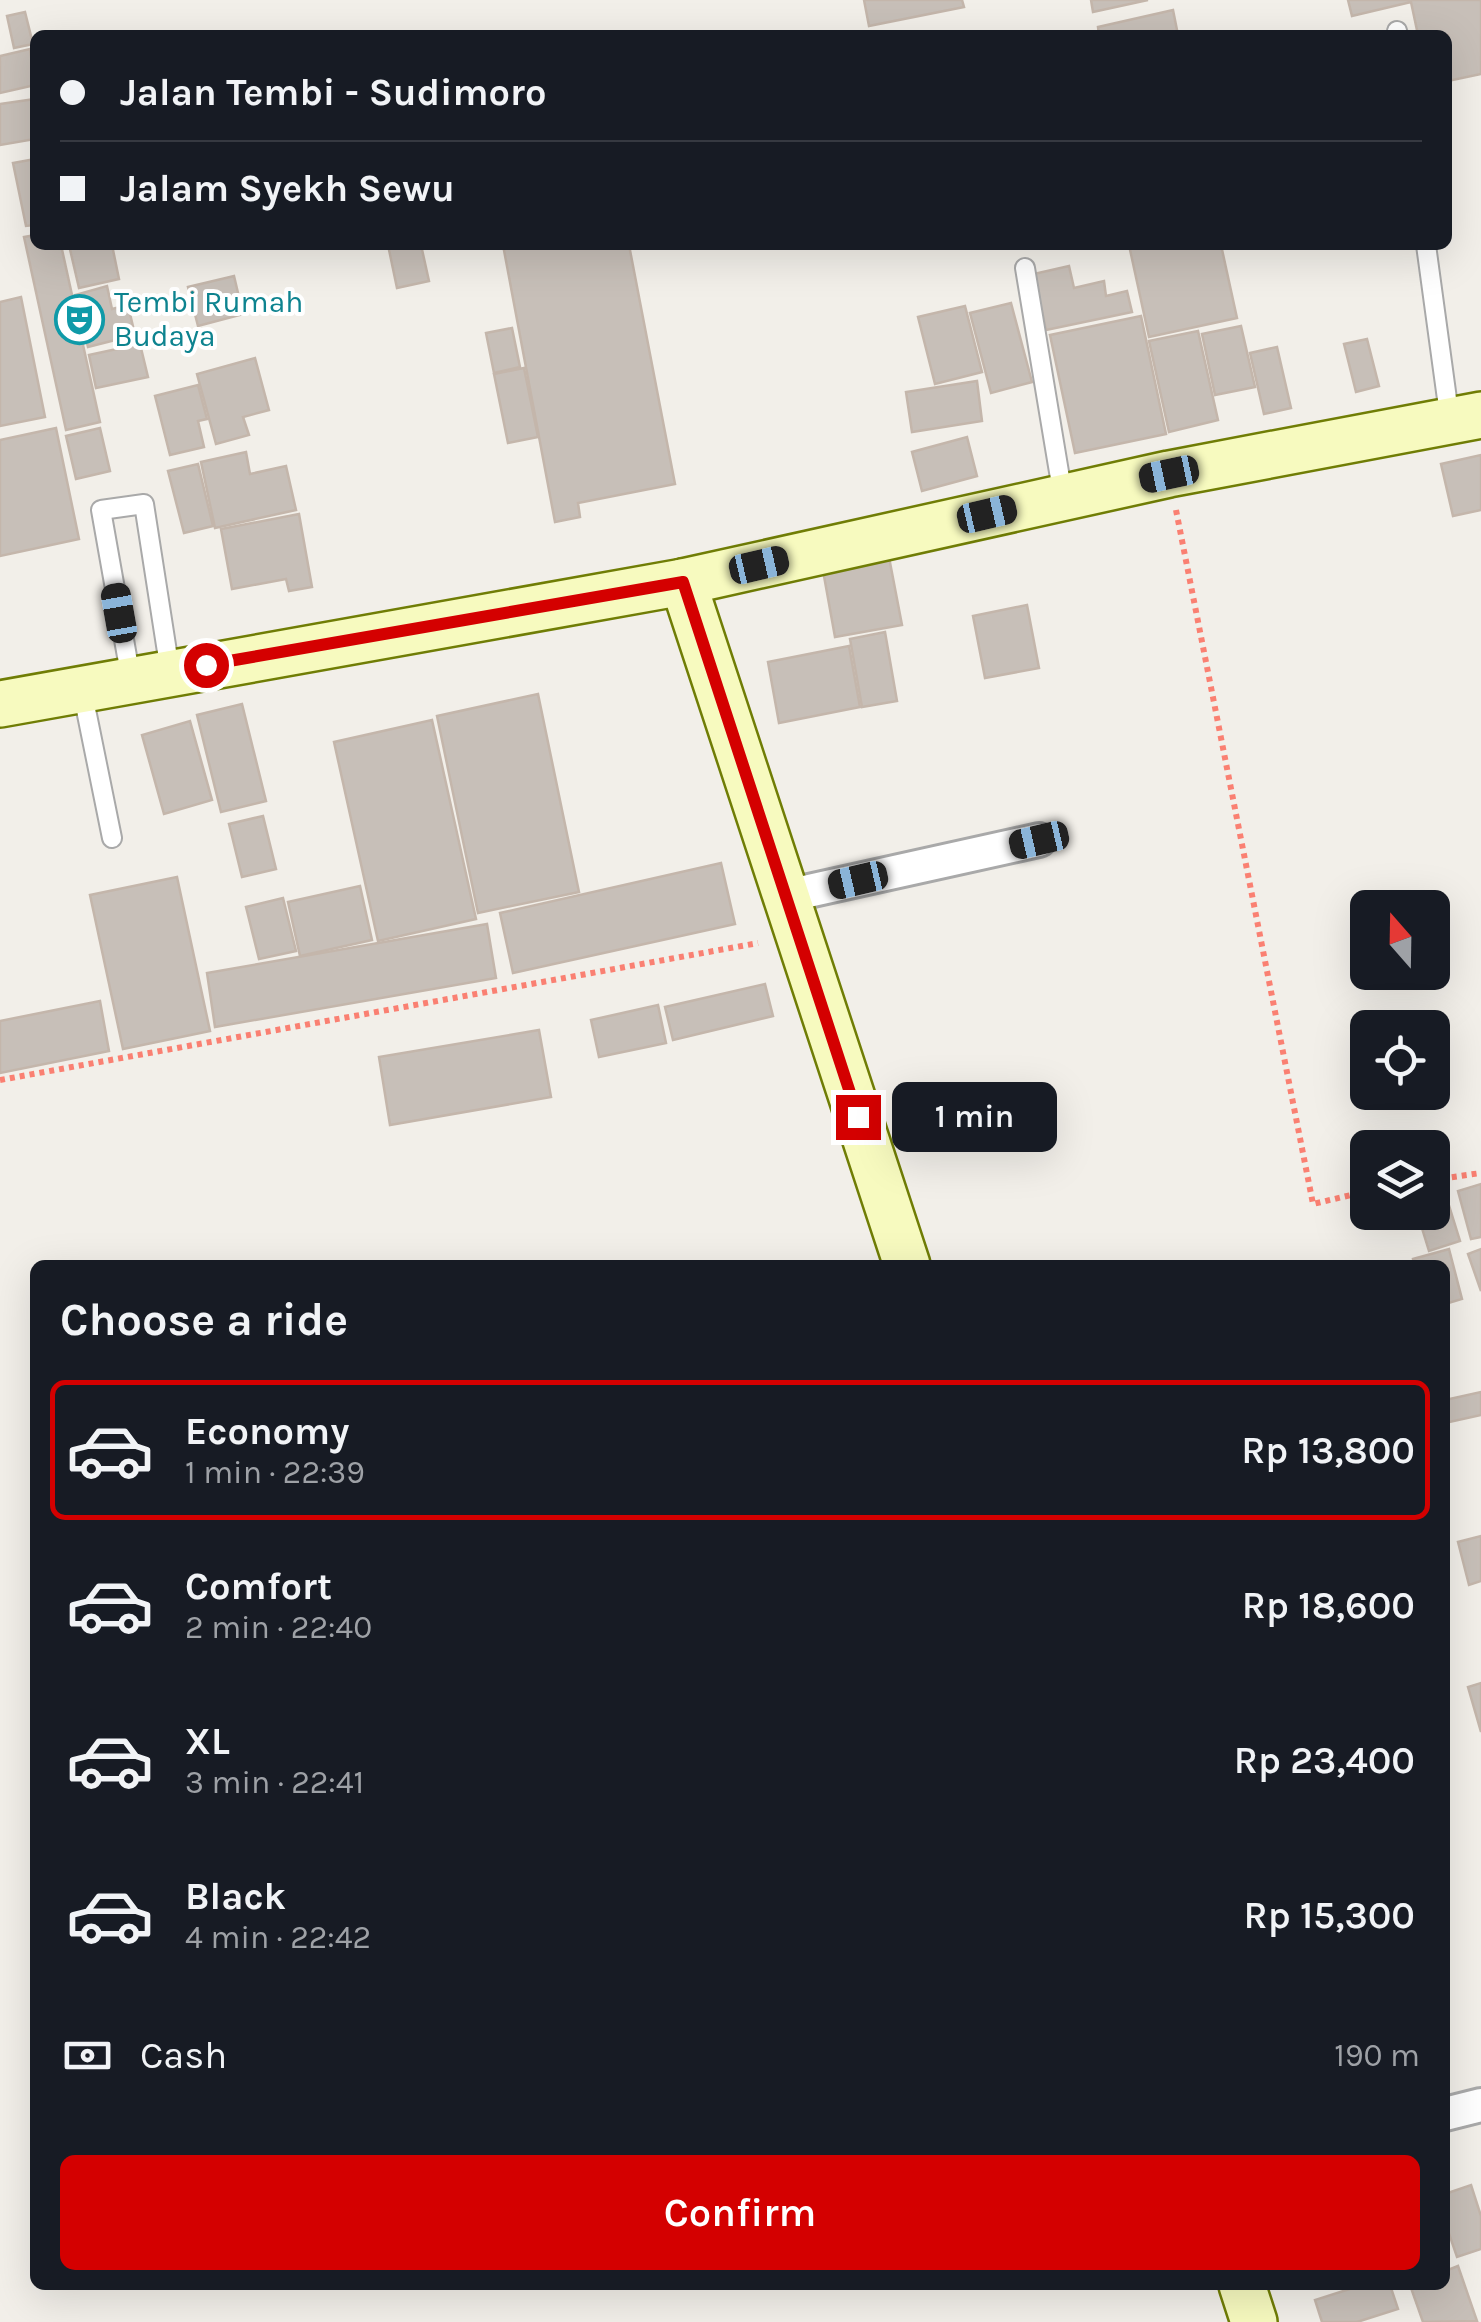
<!DOCTYPE html>
<html lang="en">
<head>
<meta charset="utf-8">
<style>
	body { margin:0; font-family:Karla,sans-serif; background:#20242c; color:#f1f3f6; height:100vh; display:flex; flex-direction:column; font-size:38px; white-space:nowrap }
	* { box-sizing:border-box; margin:0 }
	p { font-size:32px; color:#9ea1a6 }
	.icon { flex:none; width:55px; height:55px; fill:none; stroke:currentColor; stroke-width:2; stroke-linecap:round; stroke-linejoin:round }
	.map { position:relative; flex:1; overflow:hidden }
	.drawer { position:absolute; left:30px; top:1260px; width:1420px; height:1030px; display:flex; flex-direction:column; background:#171b24; border-radius:15px; box-shadow:0 10px 40px #0002 }
	.drawer>* { flex:none }
	.guide { position:absolute; left:30px; top:30px; width:1422px; height:220px; border-radius:15px; box-shadow:0 10px 40px #0002; display:grid; align-content:center; height:220px; padding:0 30px; background:#171b24 }
	.needle { width:65px; rotate:340deg }
	.buttons { position:absolute; left:1350px; top:890px; display:grid; gap:20px }
	.buttons a { display:grid; place-items:center; width:100px; height:100px; border-radius:15px; background:#171b24; box-shadow:0 10px 40px #0002; font-size:50px }
	.end { position:absolute; width:45px; height:45px; margin:-22px; border:12px solid #d40000; background:#fff; box-shadow:0 0 0 5px #fff }
	.from { border-radius:50% }
	.bubble { position:absolute; height:70px; border-radius:15px; background:#171b24; box-shadow:0 10px 40px #0002; font-size:32px; font-weight:600; line-height:70px; text-align:center }
	.car { position:absolute; width:30px; height:60px; margin:-30px -15px; border-radius:12px; box-shadow:0 0 8px 2px #0007; background:linear-gradient(#222 24%,#8ab4d8 0 40%,#222 0 76%,#8ab4d8 0 86%,#222 0) }
	.guide b { display:flex; align-items:center; gap:35px; height:95px; font-size:38px }
	.guide b+b { border-top:2px solid #363941 }
	.guide i { width:25px; height:25px; background:#f1f3f6 }
	ul { padding:0; list-style:none }
	li { display:flex; align-items:center; gap:30px; height:140px; margin:0 20px 15px; padding:0 10px; border:5px solid transparent; border-radius:15px }
	li div { flex:1 }
	li b { display:block; font-size:38px }
	li em { font-style:normal; font-weight:600 }
	li.on { border-color:#d40000 }
	li>.icon { width:90px; height:90px; stroke-width:1.5 }
	h2 { padding:0 30px; font-size:45px; line-height:120px }
	.pay { display:flex; align-items:center; gap:25px; height:110px; padding:0 30px; font-size:38px }
	.pay p { margin-inline-start:auto }
	.button { display:flex; gap:20px; margin-top:auto; padding:20px 30px }
	.button a { flex:1; height:115px; border-radius:15px; background:#d40000; color:#fff; font-size:40px; font-weight:600; line-height:115px; text-align:center }
	.map>svg:first-child { display:block }
	.building { fill:#c7bfb8; stroke:#c4b6ab; stroke-width:2.5 }
	.lines { fill:none; stroke-linecap:round; stroke-linejoin:round }
	.lane-casing { stroke:#a9a9a9; stroke-width:22 }
	.street-casing { stroke:#a9a9a9; stroke-width:38 }
	.secondary-casing { stroke:#707d05; stroke-width:50 }
	.path { stroke:#fa8072; stroke-width:6; stroke-dasharray:5 5; stroke-linecap:butt }
	.lane { stroke:#fff; stroke-width:18 }
	.street { stroke:#fff; stroke-width:32 }
	.secondary { stroke:#f7fabf; stroke-width:45 }
	.route { stroke:#d40000; stroke-width:12 }
	.labels { text-anchor:middle; dominant-baseline:central; stroke-width:8; stroke-linejoin:round; paint-order:stroke }
	.culture-label { font-size:30px; fill:#0d838f; stroke:#fff; text-anchor:start }
</style>
</head>
<body>
<div class="map">
<svg width="1481" height="2322" viewBox="0 0 1481 2322">
	<rect width="100%" height="100%" fill="#f2efe9"/>
	<g class="building">
		<path d="M864 0H962L964 7 869 26Z"/>
		<path d="M1091 0H1148L1093 12Z"/>
		<path d="M1348 0H1481V74L1448 81V35H1418L1411 2 1352 16Z"/>
		<path d="M1173 10 1178 35H1099L1098 27Z"/>
		<path d="M25 12 33 44 14 48 7 16Z"/>
		<path d="M30 49 35 85 0 93V56Z"/>
		<path d="M35 99V139L0 145V104Z"/>
		<path d="M35 159V225L26 226 13 163Z"/>
		<path d="M35 235V245H61L100 422 66 430 24 237Z"/>
		<path d="M69 245H112L119 279 79 288Z"/>
		<path d="M388 245H421L429 281 397 288Z"/>
		<path d="M503 245H629L675 484 578 503 580 517 555 522Z"/>
		<path d="M1129 245H1221L1237 318 1149 337Z"/>
		<path d="M1069 266 1074 288 1104 281 1106 296 1127 291 1132 312 1046 330 1034 274Z"/>
		<path d="M234 276 243 314 198 326 188 287Z"/>
		<path d="M107 286 112 309 128 305 135 335 88 347 75 295Z"/>
		<path d="M21 297 45 417 0 426V302Z"/>
		<path d="M1011 303 1032 382 991 393 970 313Z"/>
		<path d="M965 306 982 372 935 384 918 317Z"/>
		<path d="M1141 316 1166 434 1075 453 1050 335Z"/>
		<path d="M1241 326 1255 387 1215 395 1202 334Z"/>
		<path d="M512 328 520 367 494 373 486 333Z"/>
		<path d="M1198 331 1218 420 1169 432 1149 341Z"/>
		<path d="M1367 339 1379 386 1356 392 1344 344Z"/>
		<path d="M140 344 148 377 96 388 89 355Z"/>
		<path d="M1277 347 1291 408 1264 414 1250 353Z"/>
		<path d="M255 358 269 410 243 417 249 435 216 444 197 374Z"/>
		<path d="M524 368 538 437 508 443 494 374Z"/>
		<path d="M977 381 982 421 912 432 906 392Z"/>
		<path d="M198 385 207 419 198 421 204 447 170 455 155 396Z"/>
		<path d="M56 428 79 539 0 556V440Z"/>
		<path d="M100 428 110 471 76 479 66 436Z"/>
		<path d="M967 437 977 476 922 491 912 452Z"/>
		<path d="M246 452 250 474 286 466 296 510 215 528 201 462Z"/>
		<path d="M1481 455V510L1453 516 1441 464Z"/>
		<path d="M198 464 213 526 184 533 168 471Z"/>
		<path d="M299 514 312 587 289 591 286 579 232 589 221 529Z"/>
		<path d="M888 552 902 625 835 637 822 565Z"/>
		<path d="M1027 605 1039 668 985 678 973 616Z"/>
		<path d="M885 632 897 701 862 707 850 639Z"/>
		<path d="M849 646 860 707 779 723 768 662Z"/>
		<path d="M538 694 579 892 478 913 437 716Z"/>
		<path d="M242 704 266 801 221 812 197 715Z"/>
		<path d="M432 720 476 919 378 941 334 742Z"/>
		<path d="M190 721 212 800 164 814 142 735Z"/>
		<path d="M263 816 276 869 242 877 229 824Z"/>
		<path d="M721 863 735 924 513 973 500 913Z"/>
		<path d="M177 877 210 1031 123 1049 90 895Z"/>
		<path d="M360 886 372 940 300 956 288 902Z"/>
		<path d="M283 898 296 951 259 959 246 907Z"/>
		<path d="M487 924 496 978 215 1027 207 973Z"/>
		<path d="M765 984 773 1016 673 1040 665 1007Z"/>
		<path d="M100 1001 109 1051 0 1073V1021Z"/>
		<path d="M658 1005 666 1043 599 1057 591 1020Z"/>
		<path d="M539 1030 551 1097 390 1125 379 1057Z"/>
		<path d="M1481 1184V1237L1471 1239 1458 1191Z"/>
		<path d="M1447 1199 1460 1241 1429 1251 1417 1212H1432V1203Z"/>
		<path d="M1449 1249 1462 1299 1445 1304V1265H1414L1413 1259Z"/>
		<path d="M1481 1249V1291L1468 1254Z"/>
		<path d="M1481 1392V1415L1445 1423V1400Z"/>
		<path d="M1481 1536V1581L1469 1585 1458 1542Z"/>
		<path d="M1481 1683V1732L1468 1687Z"/>
		<path d="M1471 2185 1481 2216V2249L1457 2257 1445 2222V2194Z"/>
		<path d="M1458 2266 1477 2321 1423 2322 1410 2285H1445V2271Z"/>
		<path d="M1362 2285H1390L1398 2309 1357 2322H1322L1315 2300Z"/>
	</g>
	<g class="lines">
		<defs>
			<g id="lane">
				<path d="M1397 31 1398 35"/>
				<path d="M1426 245 1450 421"/>
				<path d="M1025 268 1063 496"/>
				<path d="M131 679 101 510 144 504 170 671"/>
				<path d="M82 690 112 838"/>
			</g>
			<g id="street">
				<path d="M786 896 1039 840"/>
				<path d="M1445 2114 1481 2105"/>
			</g>
			<g id="secondary">
				<path d="M683 582 907 1265"/>
				<path d="M0 704 683 582 1169 474 1481 415"/>
				<path d="M1242 2285 1254 2322"/>
			</g>
		</defs>
		<use href="#lane" class="lane-casing"/>
		<use href="#street" class="street-casing"/>
		<use href="#secondary" class="secondary-casing"/>
		<g class="path">
			<path d="M1176 510 1313 1204 1368 1191"/>
			<path d="M0 1080 758 943"/>
			<path d="M1432 1180 1481 1173"/>
		</g>
		<use href="#lane" class="lane"/>
		<use href="#street" class="street"/>
		<use href="#secondary" class="secondary"/>
	</g>
	<g class="lines">
		<path class="route" d="M206 665 683 582 858 1117"/>
	</g>
	<defs>
		<symbol id="theatre-ring" viewBox="-11 -11 22 22"><circle r="9.5" fill="#fff" stroke="#0f9aa8" stroke-width="1.5"/><path d="M-5-5.5Q0-4 5-5.5V0Q5 5 0 6Q-5 5-5 0ZM-3.3-2.5H-1v1.5H-3.3ZM1-2.5H3.3v1.5H1ZM-2.8 1Q0 5.5 2.8 1Z" fill="#0f9aa8"/></symbol>
	</defs>
	<g fill-rule="evenodd">
		<use href="#theatre-ring" x="52" y="292" width="55" height="55"/>
	</g>
	<g class="labels">
		<g class="culture-label">
			<text x="114" y="302">Tembi Rumah<tspan x="114" dy="34">Budaya</tspan></text>
		</g>
	</g>
</svg>
<div class="buttons">
<a><svg class="needle" viewBox="-14 -14 28 28"><path d="M0-13l5 13h-10z" fill="#e53935"/><path d="M0 13l5-13h-10z" fill="#9ea1a6"/></svg></a>
<a><svg class="icon" aria-label="locate" viewBox="0 0 24 24"><circle cx="12" cy="12" r="6"/><path d="M12 2v4M12 18v4M2 12h4M18 12h4"/></svg></a>
<a><svg class="icon" aria-label="layers" viewBox="0 0 24 24"><path d="M12 4l9 5-9 5-9-5zM3 14l9 5 9-5"/></svg></a>
</div>
<i class="end from" style="left:206px;top:665px"></i>
<i class="end" style="left:858px;top:1117px"></i>
<div class="bubble" style="left:892px;top:1082px;width:165px">1 min</div>
<i class="car" style="left:1169px;top:474px;rotate:258deg"></i>
<i class="car" style="left:987px;top:514px;rotate:77deg"></i>
<i class="car" style="left:759px;top:565px;rotate:77deg"></i>
<i class="car" style="left:119px;top:613px;rotate:350deg"></i>
<i class="car" style="left:1039px;top:840px;rotate:257deg"></i>
<i class="car" style="left:858px;top:880px;rotate:257deg"></i>
<div class="guide">
<b><i class="from"></i>Jalan Tembi - Sudimoro</b>
<b><i></i>Jalam Syekh Sewu</b>
</div>
<section class="drawer">
<h2>Choose a ride</h2>
<ul>
<li class="on"><svg class="icon" aria-label="car" viewBox="0 0 24 24"><path d="M5 17H2v-5l4-1 3-4h7l3 4 3 1v5h-3M9 17h6M6 11h13"/><circle cx="7" cy="17" r="2"/><circle cx="17" cy="17" r="2"/></svg><div><b>Economy</b><p>1 min · 22:39</p></div><em>Rp 13,800</em></li>
<li><svg class="icon" aria-label="car" viewBox="0 0 24 24"><path d="M5 17H2v-5l4-1 3-4h7l3 4 3 1v5h-3M9 17h6M6 11h13"/><circle cx="7" cy="17" r="2"/><circle cx="17" cy="17" r="2"/></svg><div><b>Comfort</b><p>2 min · 22:40</p></div><em>Rp 18,600</em></li>
<li><svg class="icon" aria-label="car" viewBox="0 0 24 24"><path d="M5 17H2v-5l4-1 3-4h7l3 4 3 1v5h-3M9 17h6M6 11h13"/><circle cx="7" cy="17" r="2"/><circle cx="17" cy="17" r="2"/></svg><div><b>XL</b><p>3 min · 22:41</p></div><em>Rp 23,400</em></li>
<li><svg class="icon" aria-label="car" viewBox="0 0 24 24"><path d="M5 17H2v-5l4-1 3-4h7l3 4 3 1v5h-3M9 17h6M6 11h13"/><circle cx="7" cy="17" r="2"/><circle cx="17" cy="17" r="2"/></svg><div><b>Black</b><p>4 min · 22:42</p></div><em>Rp 15,300</em></li>
</ul>
<div class="pay"><svg class="icon" aria-label="cash" viewBox="0 0 24 24"><path d="M3 7h18v10H3z"/><circle cx="12" cy="12" r="2"/></svg>Cash<p>190 m</p></div>
<div class="button"><a>Confirm</a></div>
</section>
</div>
</body>
</html>
